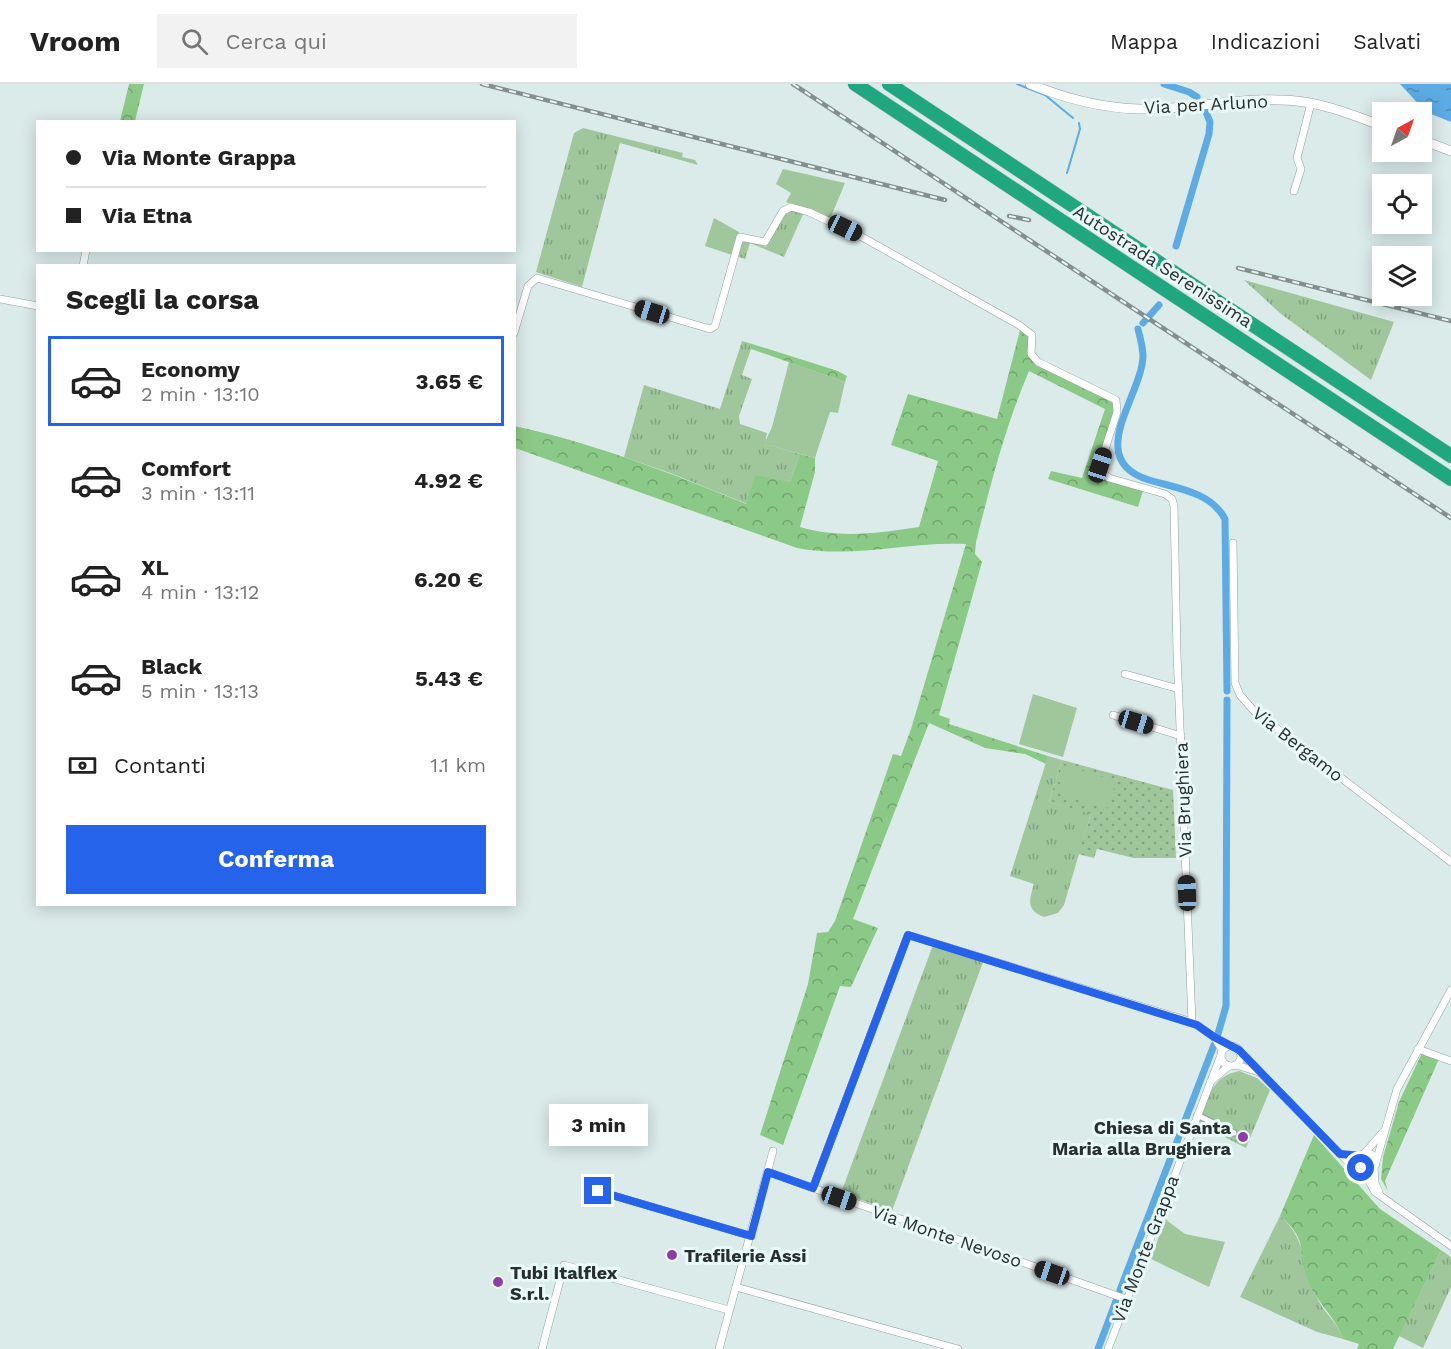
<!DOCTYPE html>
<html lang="it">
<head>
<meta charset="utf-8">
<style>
	body { margin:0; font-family:"Work Sans",sans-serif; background:#f2f2f2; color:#222; height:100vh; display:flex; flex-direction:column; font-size:22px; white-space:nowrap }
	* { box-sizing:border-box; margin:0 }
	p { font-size:20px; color:#767676 }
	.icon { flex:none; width:33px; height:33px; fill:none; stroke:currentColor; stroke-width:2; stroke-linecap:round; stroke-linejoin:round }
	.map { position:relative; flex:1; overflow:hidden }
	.panel { position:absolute; left:36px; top:180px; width:480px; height:642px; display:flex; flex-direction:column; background:#fff; border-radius:0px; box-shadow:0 3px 15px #0003 }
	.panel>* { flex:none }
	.guide { position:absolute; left:36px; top:36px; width:480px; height:132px; border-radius:0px; box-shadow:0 3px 15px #0003; display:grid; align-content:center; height:132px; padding:0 30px; background:#fff }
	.needle { width:39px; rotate:40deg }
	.controls { position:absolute; left:1372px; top:18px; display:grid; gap:12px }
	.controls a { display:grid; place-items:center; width:60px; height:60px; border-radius:0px; background:#fff; box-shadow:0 3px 15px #0003; font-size:30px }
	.end { position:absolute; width:27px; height:27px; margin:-14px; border:8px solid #2563eb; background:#fff; box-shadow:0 0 0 3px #fff }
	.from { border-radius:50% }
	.bubble { position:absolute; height:42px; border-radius:0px; background:#fff; box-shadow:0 3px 15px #0003; font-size:20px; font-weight:700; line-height:42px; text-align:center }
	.car { position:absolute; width:18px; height:36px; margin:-18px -9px; border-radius:8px; box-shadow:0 0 4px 2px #0007; background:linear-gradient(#222 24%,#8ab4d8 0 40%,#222 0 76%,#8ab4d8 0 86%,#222 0) }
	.guide b { display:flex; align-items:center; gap:21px; height:57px; font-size:22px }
	.guide b+b { border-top:2px solid #e0e0e0 }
	.guide i { width:15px; height:15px; background:#222 }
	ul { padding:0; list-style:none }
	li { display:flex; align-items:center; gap:18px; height:90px; margin:0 12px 9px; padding:0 18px; border:3px solid transparent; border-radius:0px }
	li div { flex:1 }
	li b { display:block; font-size:22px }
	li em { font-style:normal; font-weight:700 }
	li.active { border-color:#2563eb }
	li>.icon { width:54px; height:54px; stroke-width:1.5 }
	h2 { padding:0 30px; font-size:27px; line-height:72px }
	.pay { display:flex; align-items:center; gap:15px; height:66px; padding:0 30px; font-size:22px }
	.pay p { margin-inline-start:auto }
	.action { display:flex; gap:12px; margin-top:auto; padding:12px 30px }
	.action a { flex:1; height:69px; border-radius:0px; background:#2563eb; color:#fff; font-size:24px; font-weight:700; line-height:69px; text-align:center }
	header { display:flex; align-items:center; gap:36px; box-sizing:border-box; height:84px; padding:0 30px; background:#fff; border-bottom:2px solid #e0e0e0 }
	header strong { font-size:28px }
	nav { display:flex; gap:33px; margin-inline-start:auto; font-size:21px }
	.search { width:420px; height:54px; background:#f2f2f2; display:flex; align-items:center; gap:15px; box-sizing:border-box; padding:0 21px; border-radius:0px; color:#767676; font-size:22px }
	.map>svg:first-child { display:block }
	.grass { fill:url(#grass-tufts) }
	.forest { fill:url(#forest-crowns) }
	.park { fill:url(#park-dots) }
	.garden { fill:#a0c79c }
	.water { fill:url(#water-ripples) }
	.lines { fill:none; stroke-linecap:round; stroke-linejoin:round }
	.stream { stroke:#5cabe5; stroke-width:2 }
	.canal { stroke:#5cabe5; stroke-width:7 }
	.pedestrian-casing { stroke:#90a09f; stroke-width:7 }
	.minor-casing { stroke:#90a09f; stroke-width:8 }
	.tertiary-casing { stroke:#90a09f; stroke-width:10 }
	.motorway-casing { stroke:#c7c9c9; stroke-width:15 }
	.pedestrian { stroke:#fff; stroke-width:5 }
	.minor { stroke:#fff; stroke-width:7 }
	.tertiary { stroke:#fff; stroke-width:9 }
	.motorway { stroke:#1fa77f; stroke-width:14 }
	.rail-casing { stroke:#838e8d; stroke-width:4.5 }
	.rail { stroke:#e8f9f8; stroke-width:2; stroke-dasharray:7; stroke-linecap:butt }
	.route { stroke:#2563eb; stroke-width:8 }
	.poi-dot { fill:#903ba9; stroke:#e8f9f8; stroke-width:2 }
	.labels { text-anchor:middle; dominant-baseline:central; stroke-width:6; stroke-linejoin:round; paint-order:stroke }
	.street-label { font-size:18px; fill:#282f2e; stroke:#e8f9f8 }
	.poi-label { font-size:18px; font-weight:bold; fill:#282f2e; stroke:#e8f9f8; text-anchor:start }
</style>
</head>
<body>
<header>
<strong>Vroom</strong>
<div class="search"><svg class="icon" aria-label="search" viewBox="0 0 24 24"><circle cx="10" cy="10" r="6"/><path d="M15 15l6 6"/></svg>Cerca qui</div>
<nav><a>Mappa</a><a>Indicazioni</a><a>Salvati</a></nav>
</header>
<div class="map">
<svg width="1451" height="1265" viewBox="0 0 1451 1265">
	<defs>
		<pattern id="grass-tufts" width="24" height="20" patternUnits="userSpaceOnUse" patternTransform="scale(1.5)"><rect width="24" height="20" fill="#a0c79c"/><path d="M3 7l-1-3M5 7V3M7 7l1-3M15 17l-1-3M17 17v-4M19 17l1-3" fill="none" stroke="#82a280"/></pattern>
		<pattern id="forest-crowns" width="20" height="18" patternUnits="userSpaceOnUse" patternTransform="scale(1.5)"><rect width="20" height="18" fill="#8bca86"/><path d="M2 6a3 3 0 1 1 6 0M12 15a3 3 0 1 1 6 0" fill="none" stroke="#72a46e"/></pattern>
		<pattern id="park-dots" width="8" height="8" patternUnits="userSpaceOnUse" patternTransform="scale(1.5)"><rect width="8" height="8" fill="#a0c79c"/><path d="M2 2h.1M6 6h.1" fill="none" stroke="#82a280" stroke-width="1.8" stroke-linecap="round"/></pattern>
		<pattern id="water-ripples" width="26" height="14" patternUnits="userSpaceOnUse" patternTransform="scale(1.5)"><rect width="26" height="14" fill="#5cabe5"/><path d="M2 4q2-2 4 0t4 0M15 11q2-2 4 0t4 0" fill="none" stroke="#4c8cba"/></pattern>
	</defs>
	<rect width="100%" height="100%" fill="#dbebea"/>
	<g class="grass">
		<path d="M583 44 683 69 682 73 695 76 698 81 620 59 582 203 536 188 574 49Z"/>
		<path d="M790 125 804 128 784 173 750 159 745 175 736 172 744 155 766 163 784 128Z"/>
		<path d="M1244 196 1394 238 1371 296 1281 230Z"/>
		<path d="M742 257 749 259 751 265 742 291 752 295 739 332 740 340 767 349 765 360 800 370 790 398 747 420 670 389 624 373 644 301 720 325Z"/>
		<path d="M1048 672 1062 676 1049 718 1091 729 1064 821 1058 829 1044 833C1026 826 1029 816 1034 800L1010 792Z"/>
		<path d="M933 861 983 878 892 1127 841 1109Z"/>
		<path d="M1239 987 1257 994 1270 1006 1246 1064 1199 1040C1207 1016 1211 992 1239 987Z"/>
		<path d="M1280 1132C1309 1157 1301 1184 1318 1216 1325 1230 1338 1239 1343 1255L1317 1248 1240 1213Z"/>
		<path d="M1441 1166 1451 1173V1203L1423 1264 1399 1252Z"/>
	</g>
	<g class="forest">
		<path d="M129 0H144L135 37H120Z"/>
		<path d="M1020 246 1029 252 1031 273 1116 320 1099 387 1143 407 1138 423 1048 395 1051 387 1082 394 1105 325 1029 287C1005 343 991 399 976 458L975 470 982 478 939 631 950 635 949 640 1048 672 1046 680 1025 670 985 664 929 639 853 835 878 844 851 903 840 902 783 1061 760 1051 808 900 817 849 828 848 835 837 893 670 901 672 911 645 966 460C909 457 854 475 797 464L515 364 514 342C594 359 671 389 746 420L755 391 790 398 800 370 815 374V388L800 443C841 455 878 449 919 443L938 377 891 361 908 310 997 335Z"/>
		<path d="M749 259 838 287 847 292 845 298 751 265Z"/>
		<path d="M1422 969 1439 975 1385 1097 1388 1107 1381 1095 1383 1073 1399 1018Z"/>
		<path d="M1314 1051 1380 1125 1441 1166 1393 1265H1357L1359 1260 1343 1255C1336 1234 1318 1220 1309 1199 1296 1169 1311 1158 1280 1132Z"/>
	</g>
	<path class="park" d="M1062 676 1173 706 1176 774H1134L1097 765 1094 774 1078 770 1091 730 1049 718Z"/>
	<g class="garden">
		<path d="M783 85 845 99 830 135 786 118 791 109 776 100Z"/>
		<path d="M714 134 739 148 732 171 705 162Z"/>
		<path d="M789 278 845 298 838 329 830 328 815 374 764 360 772 343Z"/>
		<path d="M1033 610 1077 624 1063 673 1019 660Z"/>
		<path d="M1065 681 1116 697 1108 724 1057 709Z"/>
		<path d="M1165 1135 1185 1150 1225 1158 1209 1203 1151 1175Z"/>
	</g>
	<path class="water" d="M1400 0H1451V38L1426 28Z"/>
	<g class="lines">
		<g class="stream">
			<path d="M1017 0 1045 11 1073 34"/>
			<path d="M1067 89 1080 45 1079 39"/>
		</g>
		<g class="canal">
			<path d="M1164 0 1189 8 1197 13"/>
			<path d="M1176 162 1209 50 1210 38 1206 28"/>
			<path d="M1143 239 1159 221"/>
			<path d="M1138 245C1140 253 1143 264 1143 272 1142 312 1083 376 1149 396 1176 404 1211 408 1225 435L1227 607"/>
			<path d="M1218 950 1226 922 1227 616"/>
			<path d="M1120 1206 1214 961"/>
			<path d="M1098 1265 1116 1217"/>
		</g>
		<defs>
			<path id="pedestrian" d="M1197 1031 1234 1049"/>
			<g id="minor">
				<path d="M1294 107 1301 85 1297 74 1311 19"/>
				<path d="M83 182 86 166"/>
				<path d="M0 215 38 222"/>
				<path d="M514 249 528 202 537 194 710 245 715 242 740 153 765 158 783 127 791 123 809 128 862 153 1019 241 1032 251 1031 270 1038 278 1116 316 1117 328 1100 381 1102 388 1109 394 1165 410 1172 415 1174 422 1177 569 1192 938"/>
				<path d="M1233 459 1235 599 1240 611 1254 627 1451 778"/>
				<path d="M1125 590 1179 605"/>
				<path d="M1113 631 1181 652"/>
				<circle cx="1231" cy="972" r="10"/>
				<path d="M1418 965 1451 977"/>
				<path d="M1239 967 1346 1076 1361 1084"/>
				<path d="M1236 981 1259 988"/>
				<path d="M1211 997 1229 982"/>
				<circle cx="1367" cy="1078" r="9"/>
				<path d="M1364 1070 1382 1049"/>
				<path d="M1376 1078 1397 1005 1451 906"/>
				<path d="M1374 1084 1375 1099 1379 1108"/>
				<path d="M1363 1086 1375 1108 1451 1162"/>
				<path d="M768 1088 1126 1215"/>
				<path d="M813 1104 908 851 1192 938 1214 953 1222 966"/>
				<path d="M598 1107 751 1152"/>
				<path d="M736 1203 958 1265"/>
				<path d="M542 1265 564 1181 729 1226"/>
				<path d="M719 1265 773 1067"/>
				<path d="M1108 1265 1221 971"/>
			</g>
			<g id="tertiary">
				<path d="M1030 0C1066 15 1100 24 1140 25 1195 26 1250 10 1304 18 1332 22 1357 33 1383 42"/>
				<path d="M1422 56 1451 67"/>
			</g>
			<g id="motorway">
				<path d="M855 0 1451 395"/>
				<path d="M889 0 1451 372"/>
			</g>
		</defs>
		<use href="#pedestrian" class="pedestrian-casing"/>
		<use href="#minor" class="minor-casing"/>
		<use href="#tertiary" class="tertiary-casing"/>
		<use href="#motorway" class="motorway-casing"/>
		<use href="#pedestrian" class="pedestrian"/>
		<use href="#minor" class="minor"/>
		<use href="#tertiary" class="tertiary"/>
		<use href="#motorway" class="motorway"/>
		<defs>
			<g id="rail">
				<path d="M482 0 945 116"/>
				<path d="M793 0 1451 434"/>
				<path d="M1009 132 1029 136"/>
				<path d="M1238 184 1451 237"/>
			</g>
		</defs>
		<use href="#rail" class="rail-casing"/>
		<use href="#rail" class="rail"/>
	</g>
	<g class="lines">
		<path class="route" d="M598 1107 751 1152 768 1088 813 1104 908 851 1197 941 1214 953 1239 966 1340 1070 1362 1072 1359 1078 1361 1084"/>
	</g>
	<g class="poi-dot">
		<circle cx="1243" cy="1053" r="6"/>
		<circle cx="672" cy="1171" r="6"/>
		<circle cx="498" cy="1198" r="6"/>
	</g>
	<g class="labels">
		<g class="street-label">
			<text transform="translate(1206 20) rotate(-3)">Via per Arluno</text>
			<text transform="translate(1163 182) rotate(33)">Autostrada Serenissima</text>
			<text transform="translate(1298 660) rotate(38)">Via Bergamo</text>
			<text transform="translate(1183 716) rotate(-92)">Via Brughiera</text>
			<text transform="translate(947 1152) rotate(19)">Via Monte Nevoso</text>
			<text transform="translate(1145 1165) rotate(-69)">Via Monte Grappa</text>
		</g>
		<g class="poi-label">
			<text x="1231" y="1043" text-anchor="end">Chiesa di Santa<tspan x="1231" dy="21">Maria alla Brughiera</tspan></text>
			<text x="684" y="1171">Trafilerie Assi</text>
			<text x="510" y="1188">Tubi Italflex<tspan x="510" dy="21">S.r.l.</tspan></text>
		</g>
	</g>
</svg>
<div class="controls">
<a><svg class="needle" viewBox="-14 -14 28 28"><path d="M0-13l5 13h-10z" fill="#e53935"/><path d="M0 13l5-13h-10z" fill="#767676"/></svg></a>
<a><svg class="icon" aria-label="locate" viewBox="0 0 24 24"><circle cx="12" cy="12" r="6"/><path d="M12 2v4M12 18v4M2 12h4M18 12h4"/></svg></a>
<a><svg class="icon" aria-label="layers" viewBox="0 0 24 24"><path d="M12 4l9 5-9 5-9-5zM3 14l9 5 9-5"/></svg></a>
</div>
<i class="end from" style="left:1361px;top:1084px"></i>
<i class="end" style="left:598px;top:1107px"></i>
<div class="bubble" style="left:549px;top:1020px;width:99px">3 min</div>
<i class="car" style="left:845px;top:144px;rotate:115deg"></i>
<i class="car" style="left:652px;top:228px;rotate:287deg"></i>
<i class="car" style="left:1100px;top:381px;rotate:18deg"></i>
<i class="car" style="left:1136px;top:638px;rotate:107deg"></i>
<i class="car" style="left:1187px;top:809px;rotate:358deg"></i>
<i class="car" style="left:839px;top:1114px;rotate:109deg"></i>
<i class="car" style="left:1052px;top:1189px;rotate:289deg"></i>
<div class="guide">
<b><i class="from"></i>Via Monte Grappa</b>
<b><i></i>Via Etna</b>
</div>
<section class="panel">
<h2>Scegli la corsa</h2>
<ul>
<li class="active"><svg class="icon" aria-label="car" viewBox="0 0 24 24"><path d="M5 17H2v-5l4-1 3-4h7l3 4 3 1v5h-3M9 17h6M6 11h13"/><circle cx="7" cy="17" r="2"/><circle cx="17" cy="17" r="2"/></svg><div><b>Economy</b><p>2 min · 13:10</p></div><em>3.65 €</em></li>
<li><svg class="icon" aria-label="car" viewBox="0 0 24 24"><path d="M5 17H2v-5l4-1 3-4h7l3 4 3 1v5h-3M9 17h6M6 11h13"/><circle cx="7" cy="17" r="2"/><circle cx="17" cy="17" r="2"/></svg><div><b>Comfort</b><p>3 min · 13:11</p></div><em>4.92 €</em></li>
<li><svg class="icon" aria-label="car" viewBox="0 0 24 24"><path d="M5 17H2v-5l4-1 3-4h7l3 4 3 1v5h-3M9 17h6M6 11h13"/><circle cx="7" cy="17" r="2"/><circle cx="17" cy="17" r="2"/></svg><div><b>XL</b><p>4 min · 13:12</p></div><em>6.20 €</em></li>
<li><svg class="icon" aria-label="car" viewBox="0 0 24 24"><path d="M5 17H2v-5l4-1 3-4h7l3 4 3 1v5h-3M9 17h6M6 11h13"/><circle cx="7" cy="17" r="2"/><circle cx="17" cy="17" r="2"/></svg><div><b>Black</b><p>5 min · 13:13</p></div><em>5.43 €</em></li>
</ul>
<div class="pay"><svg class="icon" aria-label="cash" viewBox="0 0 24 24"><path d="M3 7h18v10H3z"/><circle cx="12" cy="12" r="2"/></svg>Contanti<p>1.1 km</p></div>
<div class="action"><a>Conferma</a></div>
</section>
</div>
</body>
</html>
